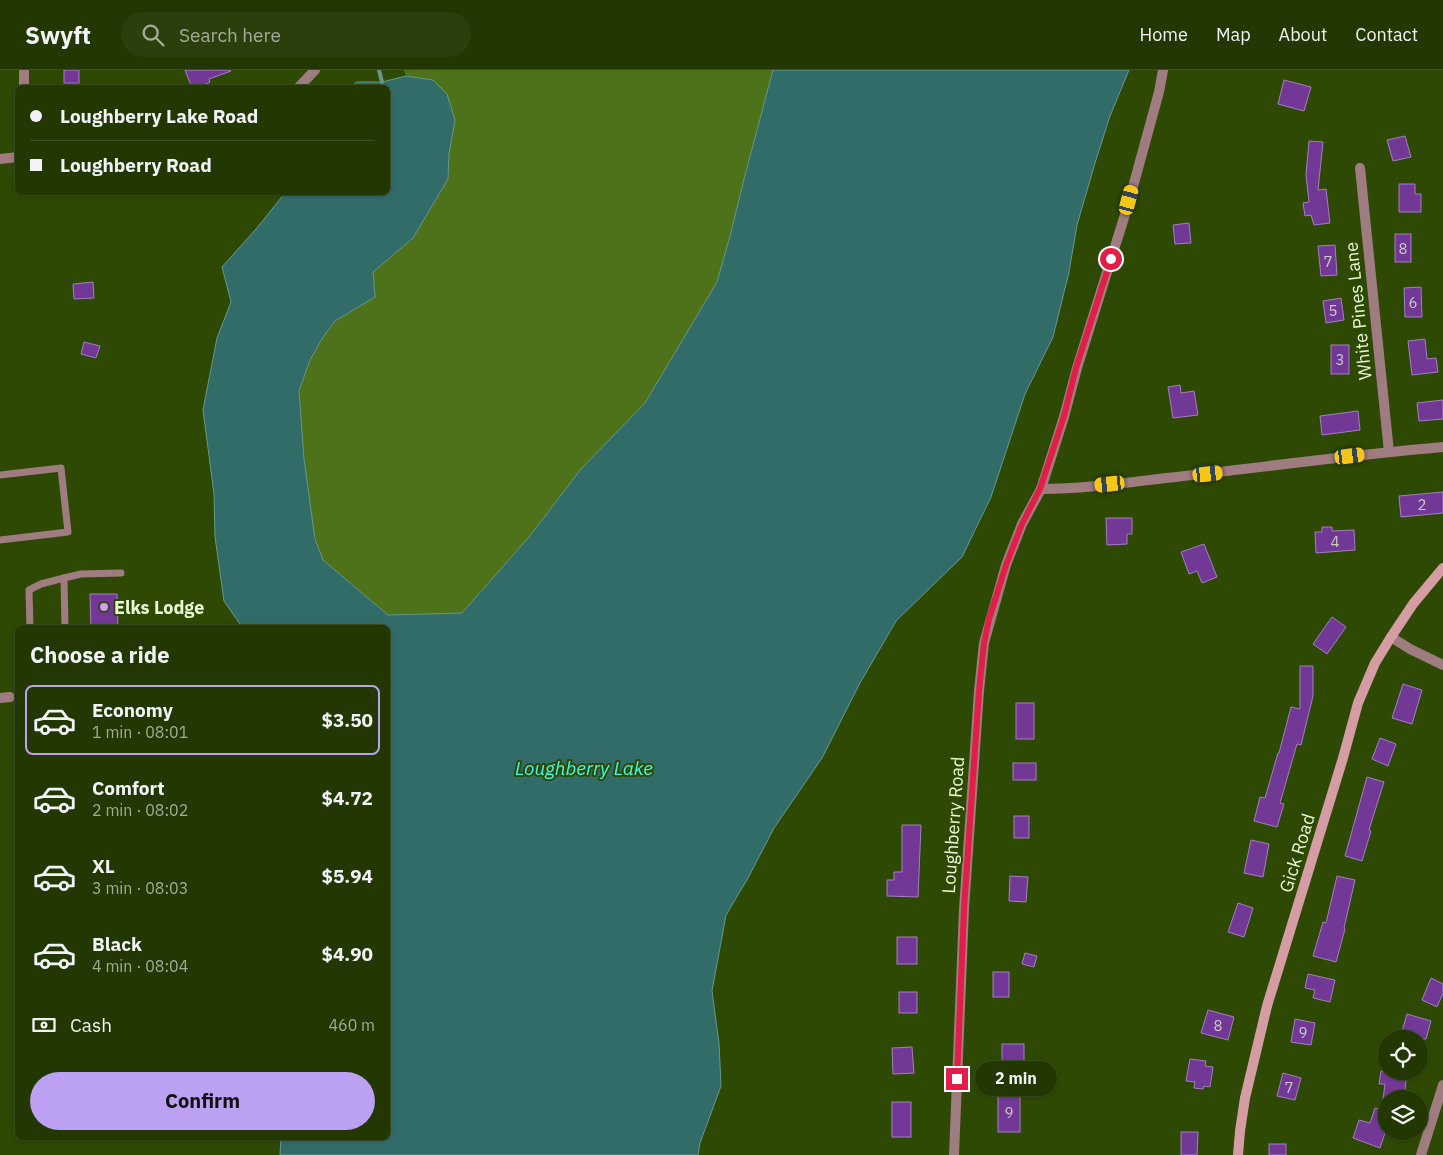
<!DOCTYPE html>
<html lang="en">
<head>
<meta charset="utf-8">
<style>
	body { margin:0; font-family:"IBM Plex Sans",sans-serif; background:#2a3f0c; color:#f1f3f6; height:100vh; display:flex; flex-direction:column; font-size:19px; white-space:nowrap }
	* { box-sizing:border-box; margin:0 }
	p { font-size:16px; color:#a2ac99 }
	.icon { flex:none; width:28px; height:28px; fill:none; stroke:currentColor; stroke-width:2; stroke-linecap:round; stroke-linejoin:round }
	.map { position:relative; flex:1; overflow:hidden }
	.panel { position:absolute; left:15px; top:555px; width:375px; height:515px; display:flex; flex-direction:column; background:#223702; border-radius:8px; box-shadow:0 1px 4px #0004,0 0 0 1px #3f5124 }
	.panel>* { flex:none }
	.hud { position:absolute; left:15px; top:15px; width:375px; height:110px; border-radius:8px; box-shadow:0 1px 4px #0004,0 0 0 1px #3f5124; display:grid; align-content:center; height:110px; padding:0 15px; background:#223702 }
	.tools { position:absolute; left:1378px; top:960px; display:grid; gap:10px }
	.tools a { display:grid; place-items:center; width:50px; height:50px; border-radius:50%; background:#223702; box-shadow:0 1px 4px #0004,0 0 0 1px #3f5124; font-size:25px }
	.end { position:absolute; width:22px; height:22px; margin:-11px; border:6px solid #e11d48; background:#fff; box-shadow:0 0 0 2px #fff }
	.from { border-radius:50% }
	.bubble { position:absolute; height:35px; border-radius:18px; background:#223702; box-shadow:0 1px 4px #0004,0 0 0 1px #3f5124; font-size:16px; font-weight:800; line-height:35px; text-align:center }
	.car { position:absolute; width:15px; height:30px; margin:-15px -8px; border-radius:6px; box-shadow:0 0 4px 1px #0007; background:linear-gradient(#f5c518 24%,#345 0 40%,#f5c518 0 76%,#345 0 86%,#f5c518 0) }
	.hud b { display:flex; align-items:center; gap:18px; height:48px; font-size:19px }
	.hud b+b { border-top:1px solid #3f5124 }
	.hud i { width:12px; height:12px; background:#f1f3f6 }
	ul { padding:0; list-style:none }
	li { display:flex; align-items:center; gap:15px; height:70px; margin:0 10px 8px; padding:0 5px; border:2px solid transparent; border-radius:8px }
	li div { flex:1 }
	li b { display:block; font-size:19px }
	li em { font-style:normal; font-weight:800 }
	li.on { border-color:#bca0f2 }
	li>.icon { width:45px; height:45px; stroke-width:1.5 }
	h2 { padding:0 15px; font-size:22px; line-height:60px }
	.pay { display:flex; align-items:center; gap:12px; height:55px; padding:0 15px; font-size:19px }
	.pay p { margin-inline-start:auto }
	.button { display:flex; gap:10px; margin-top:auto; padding:10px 15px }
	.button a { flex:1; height:58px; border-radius:30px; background:#bca0f2; color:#111; font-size:20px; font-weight:800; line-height:58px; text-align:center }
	header { display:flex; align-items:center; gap:30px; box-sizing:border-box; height:70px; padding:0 25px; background:#223702; border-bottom:1px solid #3f5124 }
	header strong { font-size:24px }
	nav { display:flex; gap:28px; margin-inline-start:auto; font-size:18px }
	.search { width:350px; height:45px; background:#2a3f0c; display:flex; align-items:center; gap:12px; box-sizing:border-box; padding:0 18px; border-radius:28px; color:#a2ac99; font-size:19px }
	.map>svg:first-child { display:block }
	.green { fill:#4d721a }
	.water { fill:#326c69; stroke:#69978a }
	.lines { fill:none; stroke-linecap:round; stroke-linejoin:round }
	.stream { stroke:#69978a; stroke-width:4 }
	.building { fill:#723896; stroke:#a480be }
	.lane { stroke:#9f7c80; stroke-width:7 }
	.street { stroke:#9f7c80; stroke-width:10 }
	.secondary { stroke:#d49da4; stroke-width:10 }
	.route { stroke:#e11d48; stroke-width:6 }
	.poi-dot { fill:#d49cfc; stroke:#2e4903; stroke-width:2 }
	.labels { text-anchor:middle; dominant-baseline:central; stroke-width:4; stroke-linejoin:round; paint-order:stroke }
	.number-label { font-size:15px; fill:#cacac8 }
	.street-label { font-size:18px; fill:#e8fad8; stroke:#2e4903 }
	.poi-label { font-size:18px; font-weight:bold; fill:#e8fad8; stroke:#2e4903; text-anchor:start }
	.water-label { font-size:19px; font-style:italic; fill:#37fdf4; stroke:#2e4903 }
</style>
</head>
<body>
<header>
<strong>Swyft</strong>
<div class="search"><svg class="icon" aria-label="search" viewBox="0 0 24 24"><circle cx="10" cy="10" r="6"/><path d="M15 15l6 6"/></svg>Search here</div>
<nav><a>Home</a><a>Map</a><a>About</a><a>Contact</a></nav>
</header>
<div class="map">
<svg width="1443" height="1085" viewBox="0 0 1443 1085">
	<rect width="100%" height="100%" fill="#2e4903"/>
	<path class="green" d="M404 0H773L744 109 730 166 717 212 645 333 581 399 529 467 462 543 388 545 323 490 315 469 304 389 299 321 310 290 323 267 335 251 375 227 373 202 413 168 448 109 449 84 455 50 433 10 406 6Z"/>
	<path class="water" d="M773 0H1129L1110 46 1095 93 1077 155 1069 202 1053 267 1025 324 991 427 962 487 896 551 860 613 822 688 774 758 748 808 726 845 712 921 719 973 721 1016 700 1073 698 1085H280L281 1068H388V558L242 557 224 531 215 467 214 424 203 340 217 268 231 232 222 197 256 159 285 123 388 122V18L350 17 357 12H382L406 6 433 10 447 24 455 50 449 84 448 109 413 168 373 202 375 227 335 251 323 267 310 290 299 321 304 389 315 469 323 490 388 545 462 543 529 467 581 399 645 333 717 212 730 166 744 109Z"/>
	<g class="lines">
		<path class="stream" d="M379 0 382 12"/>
	</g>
	<g class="building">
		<rect x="64" y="0" width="15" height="13"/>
		<path d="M185 0H230L231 1 209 9 210 12 198 18H192Z"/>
		<path d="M1284 10 1311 17 1304 41 1278 34Z"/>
		<path d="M1405 66 1411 87 1393 91 1387 70Z"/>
		<path d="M1309 71 1323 72 1318 120 1326 119 1330 153 1314 155 1311 145 1305 146 1303 133 1309 132 1306 105Z"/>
		<path d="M1399 114H1415V124H1421V142H1399Z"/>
		<path d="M1189 153 1191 173 1175 174 1173 155Z"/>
		<rect x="1395" y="164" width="16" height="28"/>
		<path d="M1335 175 1337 205 1321 206 1318 176Z"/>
		<path d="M93 212 94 228 74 229 73 214Z"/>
		<path d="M1421 217 1422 247H1405L1404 218Z"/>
		<path d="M1341 228 1344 250 1326 253 1323 231Z"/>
		<path d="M1425 269 1427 289 1436 288 1438 302 1412 305 1408 271Z"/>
		<path d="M84 272 100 276 96 288 81 284Z"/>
		<rect x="1331" y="275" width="18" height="29"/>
		<path d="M1180 315 1181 323 1194 321 1198 345 1173 348 1168 317Z"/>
		<path d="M1443 330V349L1419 351 1417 333Z"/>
		<path d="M1358 341 1360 360 1322 365 1320 346Z"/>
		<path d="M1443 422V443L1401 447 1399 426Z"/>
		<path d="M1106 448H1132V464H1127V474L1107 475Z"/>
		<path d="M1322 457H1332V461L1354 460 1355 480 1316 483 1315 462H1322Z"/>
		<path d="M1204 474 1217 507 1202 513 1197 501 1189 504 1181 482Z"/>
		<path d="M90 524H117L118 558H91Z"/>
		<path d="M1332 547 1346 557 1327 584 1313 574Z"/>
		<path d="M1300 596H1313V626L1301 675 1297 674 1280 733 1284 734 1277 757 1254 751 1260 727 1265 728 1278 683H1279L1291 637 1300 639Z"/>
		<path d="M1403 614 1422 620 1412 654 1392 648Z"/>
		<rect x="1016" y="633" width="18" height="36"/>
		<path d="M1380 668 1396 674 1388 696 1372 689Z"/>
		<rect x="1013" y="693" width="23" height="17"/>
		<path d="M1367 707 1384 712 1369 760 1371 761 1362 791 1345 786Z"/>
		<rect x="1014" y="746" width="15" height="22"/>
		<path d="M902 755H921L918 827 887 826V810H894V802H902Z"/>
		<path d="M1251 770 1269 774 1263 807 1244 803Z"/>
		<path d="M1010 806 1028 807 1026 832 1009 831Z"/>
		<path d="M1337 806 1355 810 1344 858 1345 859 1336 892 1313 886 1323 852 1326 853Z"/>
		<path d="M1238 833 1253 838 1244 867 1228 862Z"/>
		<rect x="897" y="867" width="20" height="27"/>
		<path d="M1025 883 1037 886 1034 897 1022 894Z"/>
		<rect x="993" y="902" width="16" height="25"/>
		<path d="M1308 904 1335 910 1330 932 1313 928 1315 920 1305 918Z"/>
		<path d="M1431 908 1443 914V923L1437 937 1422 930Z"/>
		<rect x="899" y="922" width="18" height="21"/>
		<path d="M1208 940 1234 947 1228 970 1201 963Z"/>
		<path d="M1407 944 1431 951 1426 969H1407L1408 963 1402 961Z"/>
		<path d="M1295 949 1315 953 1311 975 1291 972Z"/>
		<rect x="1002" y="974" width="22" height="25"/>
		<path d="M912 977 914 1003 893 1004 892 978Z"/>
		<path d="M1190 989 1206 991 1205 996 1213 997 1210 1017 1204 1016 1203 1019 1194 1018 1195 1012 1186 1011Z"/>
		<path d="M1381 1001H1407L1404 1029H1383L1385 1014H1379Z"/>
		<path d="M1283 1003 1301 1008 1295 1030 1277 1026Z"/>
		<rect x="998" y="1022" width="22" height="40"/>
		<rect x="892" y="1032" width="19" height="35"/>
		<path d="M1375 1038 1386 1041V1060L1380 1078 1353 1068 1359 1050 1370 1053Z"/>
		<path d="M1181 1062H1198L1197 1085H1181Z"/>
		<rect x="1269" y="1074" width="17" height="11"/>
	</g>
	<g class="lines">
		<g class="lane">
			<path d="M0 405 61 398 68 462 0 470"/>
			<path d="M64 508 81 504 121 503"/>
			<path d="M30 558 29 520 41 514 64 508 65 558"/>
		</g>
		<g class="street">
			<path d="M24 0V18"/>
			<path d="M298 18 315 0"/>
			<path d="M0 89 18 87"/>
			<path d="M1360 98 1389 382"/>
			<path d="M1041 419C1083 419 1124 413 1166 408 1258 398 1350 385 1443 377"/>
			<path d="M1391 567 1410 579 1443 595"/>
			<path d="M0 628 10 627"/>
			<path d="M954 1085 964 839 979 621 984 573 1006 495 1022 454 1041 419 1064 347 1077 298 1128 135 1159 22 1163 0"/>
			<path d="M1421 1085 1443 1015"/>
		</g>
		<path class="secondary" d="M1238 1085 1240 1061 1245 1028 1267 936 1343 688 1358 633 1375 593 1391 567 1413 534 1443 498"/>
	</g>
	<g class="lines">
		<path class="route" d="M957 1009 964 839 979 621 984 573 989 549 1006 495 1022 454 1040 419 1064 346 1076 298 1111 189"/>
	</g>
	<circle class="poi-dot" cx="104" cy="537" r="5"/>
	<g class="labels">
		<g class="number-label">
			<text x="1403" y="178">8</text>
			<text x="1328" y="191">7</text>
			<text x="1413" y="232">6</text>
			<text x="1333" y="240">5</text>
			<text x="1340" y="289">3</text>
			<text x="1422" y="434">2</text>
			<text x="1335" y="471">4</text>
			<text x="1218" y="955">8</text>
			<text x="1303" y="962">9</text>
			<text x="1289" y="1017">7</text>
			<text x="1009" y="1042">9</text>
		</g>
		<g class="street-label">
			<text transform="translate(1358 241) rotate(-96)">White Pines Lane</text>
			<text transform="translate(953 755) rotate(-86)">Loughberry Road</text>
			<text transform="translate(1297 783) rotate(-73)">Gick Road</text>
		</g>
		<g class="poi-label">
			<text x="114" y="537">Elks Lodge</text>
		</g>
		<g class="water-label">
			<text x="584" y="698">Loughberry Lake</text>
		</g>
	</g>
</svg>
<div class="tools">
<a><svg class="icon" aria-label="locate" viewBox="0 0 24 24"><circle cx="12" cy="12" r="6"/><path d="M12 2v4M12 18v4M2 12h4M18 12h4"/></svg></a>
<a><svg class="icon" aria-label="layers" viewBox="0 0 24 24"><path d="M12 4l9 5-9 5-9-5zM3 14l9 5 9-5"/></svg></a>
</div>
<i class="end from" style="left:1111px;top:189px"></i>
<i class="end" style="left:957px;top:1009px"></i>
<div class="bubble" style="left:975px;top:991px;width:82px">2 min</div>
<i class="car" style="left:1129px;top:130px;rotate:15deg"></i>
<i class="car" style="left:1350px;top:386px;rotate:83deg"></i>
<i class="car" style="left:1208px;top:404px;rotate:84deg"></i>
<i class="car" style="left:1110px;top:414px;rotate:264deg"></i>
<div class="hud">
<b><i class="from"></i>Loughberry Lake Road</b>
<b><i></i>Loughberry Road</b>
</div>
<section class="panel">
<h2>Choose a ride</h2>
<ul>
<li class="on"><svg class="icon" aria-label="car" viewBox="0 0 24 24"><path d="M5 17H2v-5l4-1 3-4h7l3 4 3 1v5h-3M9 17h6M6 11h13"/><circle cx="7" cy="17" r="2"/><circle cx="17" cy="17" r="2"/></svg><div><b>Economy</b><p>1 min · 08:01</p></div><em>$3.50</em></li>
<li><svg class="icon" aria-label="car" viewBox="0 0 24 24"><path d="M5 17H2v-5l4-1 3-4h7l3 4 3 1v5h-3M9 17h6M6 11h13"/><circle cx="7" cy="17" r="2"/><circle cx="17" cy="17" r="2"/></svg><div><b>Comfort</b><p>2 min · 08:02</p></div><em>$4.72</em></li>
<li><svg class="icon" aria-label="car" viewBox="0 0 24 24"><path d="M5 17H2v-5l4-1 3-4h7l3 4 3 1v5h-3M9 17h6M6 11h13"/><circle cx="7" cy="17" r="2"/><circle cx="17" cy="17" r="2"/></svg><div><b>XL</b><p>3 min · 08:03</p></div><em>$5.94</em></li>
<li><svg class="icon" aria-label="car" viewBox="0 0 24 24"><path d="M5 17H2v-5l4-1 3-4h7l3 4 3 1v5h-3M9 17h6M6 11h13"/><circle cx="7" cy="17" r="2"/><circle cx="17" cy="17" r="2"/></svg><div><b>Black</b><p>4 min · 08:04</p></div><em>$4.90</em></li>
</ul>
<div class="pay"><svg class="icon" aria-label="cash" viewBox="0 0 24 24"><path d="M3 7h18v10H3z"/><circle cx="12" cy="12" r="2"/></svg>Cash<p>460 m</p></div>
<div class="button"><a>Confirm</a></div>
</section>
</div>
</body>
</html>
